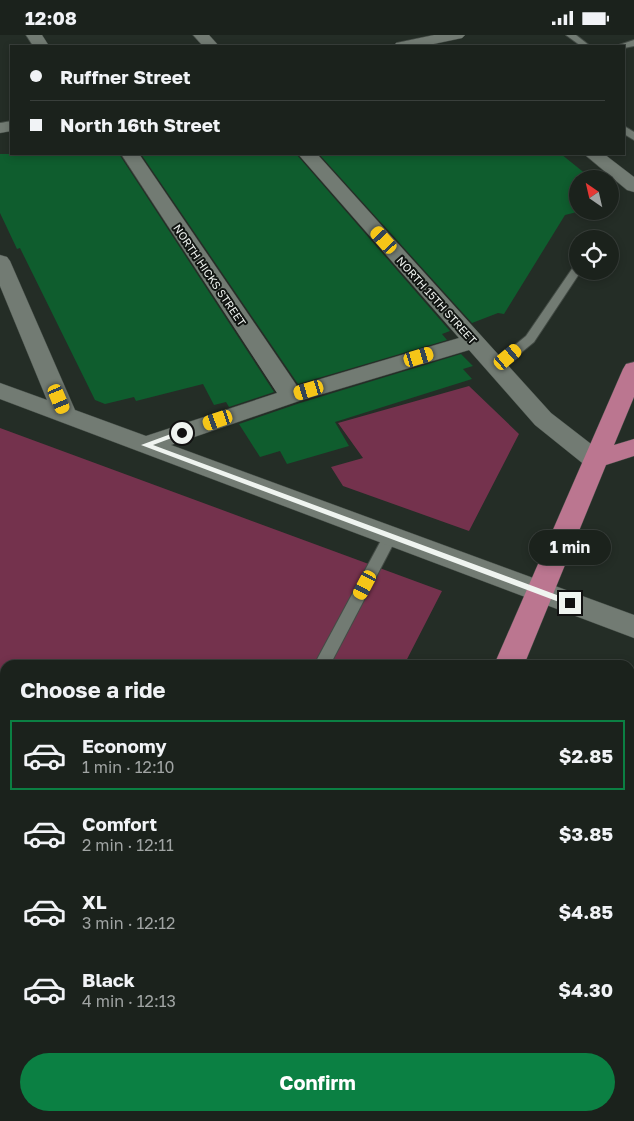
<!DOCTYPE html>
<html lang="en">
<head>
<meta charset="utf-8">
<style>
	body { margin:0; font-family:"Golos Text",sans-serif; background:#242a25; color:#f1f3f6; height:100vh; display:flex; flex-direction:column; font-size:19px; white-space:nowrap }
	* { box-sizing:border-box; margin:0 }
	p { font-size:16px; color:#a0a4a3 }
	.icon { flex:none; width:28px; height:28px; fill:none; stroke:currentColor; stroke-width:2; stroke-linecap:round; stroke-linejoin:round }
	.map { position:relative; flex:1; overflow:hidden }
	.panel { position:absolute; left:0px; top:625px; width:635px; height:461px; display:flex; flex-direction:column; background:#1b221c; border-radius:15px 15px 0 0; box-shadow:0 2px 8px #0003,0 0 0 1px #393f3b }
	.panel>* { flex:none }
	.top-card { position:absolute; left:10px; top:10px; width:615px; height:110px; border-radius:0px; box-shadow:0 2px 8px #0003,0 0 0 1px #393f3b; display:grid; align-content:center; height:110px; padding:0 20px; background:#1b221c }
	.needle { width:32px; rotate:326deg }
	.buttons { position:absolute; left:569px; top:135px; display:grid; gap:10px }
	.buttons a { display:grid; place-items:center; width:50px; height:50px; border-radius:50%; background:#1b221c; box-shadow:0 2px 8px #0003,0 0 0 1px #393f3b; font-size:25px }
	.end { position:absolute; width:22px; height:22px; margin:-11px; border:6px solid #eff4f0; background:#111; box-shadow:0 0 0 2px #111 }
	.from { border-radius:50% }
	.bubble { position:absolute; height:35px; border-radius:18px; background:#1b221c; box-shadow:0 2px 8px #0003,0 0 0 1px #393f3b; font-size:16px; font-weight:700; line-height:35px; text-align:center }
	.car { position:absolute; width:15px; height:30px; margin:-15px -8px; border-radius:6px; box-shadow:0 0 4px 1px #0007; background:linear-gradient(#f5c518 24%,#345 0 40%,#f5c518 0 76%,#345 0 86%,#f5c518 0) }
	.top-card b { display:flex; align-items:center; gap:18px; height:48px; font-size:19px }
	.top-card b+b { border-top:1px solid #393f3b }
	.top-card i { width:12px; height:12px; background:#f1f3f6 }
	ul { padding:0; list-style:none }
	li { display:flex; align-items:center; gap:15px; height:70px; margin:0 10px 8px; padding:0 10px; border:2px solid transparent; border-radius:0px }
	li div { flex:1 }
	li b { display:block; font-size:19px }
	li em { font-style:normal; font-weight:700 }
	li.on { border-color:#0b8043 }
	li>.icon { width:45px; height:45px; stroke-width:1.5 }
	h2 { padding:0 20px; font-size:22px; line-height:60px }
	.primary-button { display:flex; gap:10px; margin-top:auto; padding:10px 20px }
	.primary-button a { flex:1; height:58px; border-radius:30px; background:#0b8043; color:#fff; font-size:20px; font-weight:700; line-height:58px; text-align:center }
	.status { display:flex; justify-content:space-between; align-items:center; height:35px; padding:0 25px; background:#1b221c; direction:ltr }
	.status svg { height:14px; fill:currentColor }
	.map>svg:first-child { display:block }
	.green { fill:#74324d }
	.building { fill:#0f5d2e }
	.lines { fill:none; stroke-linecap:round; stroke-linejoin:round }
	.service-casing { stroke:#434b45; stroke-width:2 }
	.minor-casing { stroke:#434b45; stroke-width:1 }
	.primary-casing { stroke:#434b45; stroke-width:1 }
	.service { fill:#727b73; fill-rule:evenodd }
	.minor { fill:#727b73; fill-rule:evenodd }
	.primary { fill:#bb7690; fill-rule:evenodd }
	.route { fill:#eff4f0 }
	.labels { text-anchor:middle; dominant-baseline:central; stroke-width:4; stroke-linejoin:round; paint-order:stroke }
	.far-street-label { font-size:11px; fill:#eff4f0; stroke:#101411 }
</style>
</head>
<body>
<div class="status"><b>12:08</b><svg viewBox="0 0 49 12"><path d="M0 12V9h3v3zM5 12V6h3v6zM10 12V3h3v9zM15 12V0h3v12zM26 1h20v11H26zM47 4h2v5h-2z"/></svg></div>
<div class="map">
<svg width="634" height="1086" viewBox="0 0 634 1086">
	<rect width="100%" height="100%" fill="#242d26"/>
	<g class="green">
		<path d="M469 351 519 399 469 496 343 451 331 432 363 423 338 388Z"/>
		<path d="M0 393 442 556 404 630H5V1081H177L174 1086H0Z"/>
	</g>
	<g class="building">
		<path d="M0 119H119L274 357 229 372 226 367 214 370 203 349 136 366 134 362 105 369 95 365 20 213 17 214 0 178Z"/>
		<path d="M141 119H296L450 296 442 299 447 305 298 349Z"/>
		<path d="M319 119H561L592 144H578V176H581L565 180 504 279 498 278 472 288Z"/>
		<path d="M461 319 473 331 463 334 472 344 335 387 349 411 287 429 280 416 260 422 239 389 300 368Z"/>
	</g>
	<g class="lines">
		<defs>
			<g id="service">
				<path d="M566 0H576L590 11H581Z"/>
				<path d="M634 5V11L624 13 616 11Z"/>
				<path d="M624 91 634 97V105L624 99Z"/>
				<path d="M598 199 602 200 603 204H592L594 200Z"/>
				<path d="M578 230V236H581L534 307 500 335H492L490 332 492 329 526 301 574 231Z"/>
				<path d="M390 497 395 498 397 502 330 630H314L385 498Z"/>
				<path d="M630 792 634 793V810L630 809Z"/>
			</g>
			<g id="minor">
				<path d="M26 0H42L49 11H33Z"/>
				<path d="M193 0H209L219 11H203Z"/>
				<path d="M434 0H465L462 3 424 11H394L396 8Z"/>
				<path d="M11 86V96L0 98V88Z"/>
				<path d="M121 119H139L297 351 459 303 298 119H317L551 378 604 419 607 425 604 431 595 434 586 431 535 390 469 315 299 366 171 410 634 580V603L0 364V348L47 365 0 251V220L7 222 10 226 75 375 146 401 277 358Z"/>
				<path d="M584 119H604L634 142V157L627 155Z"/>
			</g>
			<g id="primary">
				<path d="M634 327V362L614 410 634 404V421L606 430 524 630H494L623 334 626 329Z"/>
				<path d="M296 1081H336L334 1086H294Z"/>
			</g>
		</defs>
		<use href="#service" class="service-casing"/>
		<use href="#minor" class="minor-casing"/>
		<use href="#primary" class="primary-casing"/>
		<use href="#service" class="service"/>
		<use href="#minor" class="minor"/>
		<use href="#primary" class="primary"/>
	</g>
	<path class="route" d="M179 396 185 398 153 410 573 566 574 568 570 571 567 570 141 410Z"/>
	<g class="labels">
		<g class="far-street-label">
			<text transform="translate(210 240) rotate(56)">NORTH HICKS STREET</text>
			<text transform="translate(437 265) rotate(48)">NORTH 15TH STREET</text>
		</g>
	</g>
</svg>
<div class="buttons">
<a><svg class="needle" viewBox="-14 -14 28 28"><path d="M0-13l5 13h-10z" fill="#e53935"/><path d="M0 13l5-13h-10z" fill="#a0a4a3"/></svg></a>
<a><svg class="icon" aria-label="locate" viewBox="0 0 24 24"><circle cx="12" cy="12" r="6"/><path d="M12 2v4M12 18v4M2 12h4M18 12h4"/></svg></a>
</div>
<i class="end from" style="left:182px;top:398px"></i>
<i class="end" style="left:570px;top:568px"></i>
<div class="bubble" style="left:529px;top:495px;width:82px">1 min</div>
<i class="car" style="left:384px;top:205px;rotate:318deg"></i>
<i class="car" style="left:419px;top:322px;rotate:73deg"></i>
<i class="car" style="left:508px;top:322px;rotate:50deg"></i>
<i class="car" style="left:309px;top:355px;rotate:253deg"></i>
<i class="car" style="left:59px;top:364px;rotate:157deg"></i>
<i class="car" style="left:218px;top:385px;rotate:251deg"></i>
<i class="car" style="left:365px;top:550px;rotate:208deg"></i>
<div class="top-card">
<b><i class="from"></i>Ruffner Street</b>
<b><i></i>North 16th Street</b>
</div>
<section class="panel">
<h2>Choose a ride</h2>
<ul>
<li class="on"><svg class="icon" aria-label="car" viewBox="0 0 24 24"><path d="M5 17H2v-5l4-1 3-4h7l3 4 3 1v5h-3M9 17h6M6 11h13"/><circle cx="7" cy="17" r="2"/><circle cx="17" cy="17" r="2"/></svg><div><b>Economy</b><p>1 min · 12:10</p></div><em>$2.85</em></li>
<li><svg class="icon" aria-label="car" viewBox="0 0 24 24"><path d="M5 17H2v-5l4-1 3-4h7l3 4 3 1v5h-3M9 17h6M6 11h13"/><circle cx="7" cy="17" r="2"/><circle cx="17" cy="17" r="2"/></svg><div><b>Comfort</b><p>2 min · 12:11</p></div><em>$3.85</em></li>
<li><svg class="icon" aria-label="car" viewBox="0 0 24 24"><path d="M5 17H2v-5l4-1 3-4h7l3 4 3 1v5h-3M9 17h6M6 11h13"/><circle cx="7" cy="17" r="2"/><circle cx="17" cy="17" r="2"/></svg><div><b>XL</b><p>3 min · 12:12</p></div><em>$4.85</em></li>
<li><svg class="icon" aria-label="car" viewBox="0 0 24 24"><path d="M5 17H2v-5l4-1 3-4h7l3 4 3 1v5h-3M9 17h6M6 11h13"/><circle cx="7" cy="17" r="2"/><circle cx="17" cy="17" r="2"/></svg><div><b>Black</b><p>4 min · 12:13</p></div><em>$4.30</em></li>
</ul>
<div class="primary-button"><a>Confirm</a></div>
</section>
</div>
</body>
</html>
